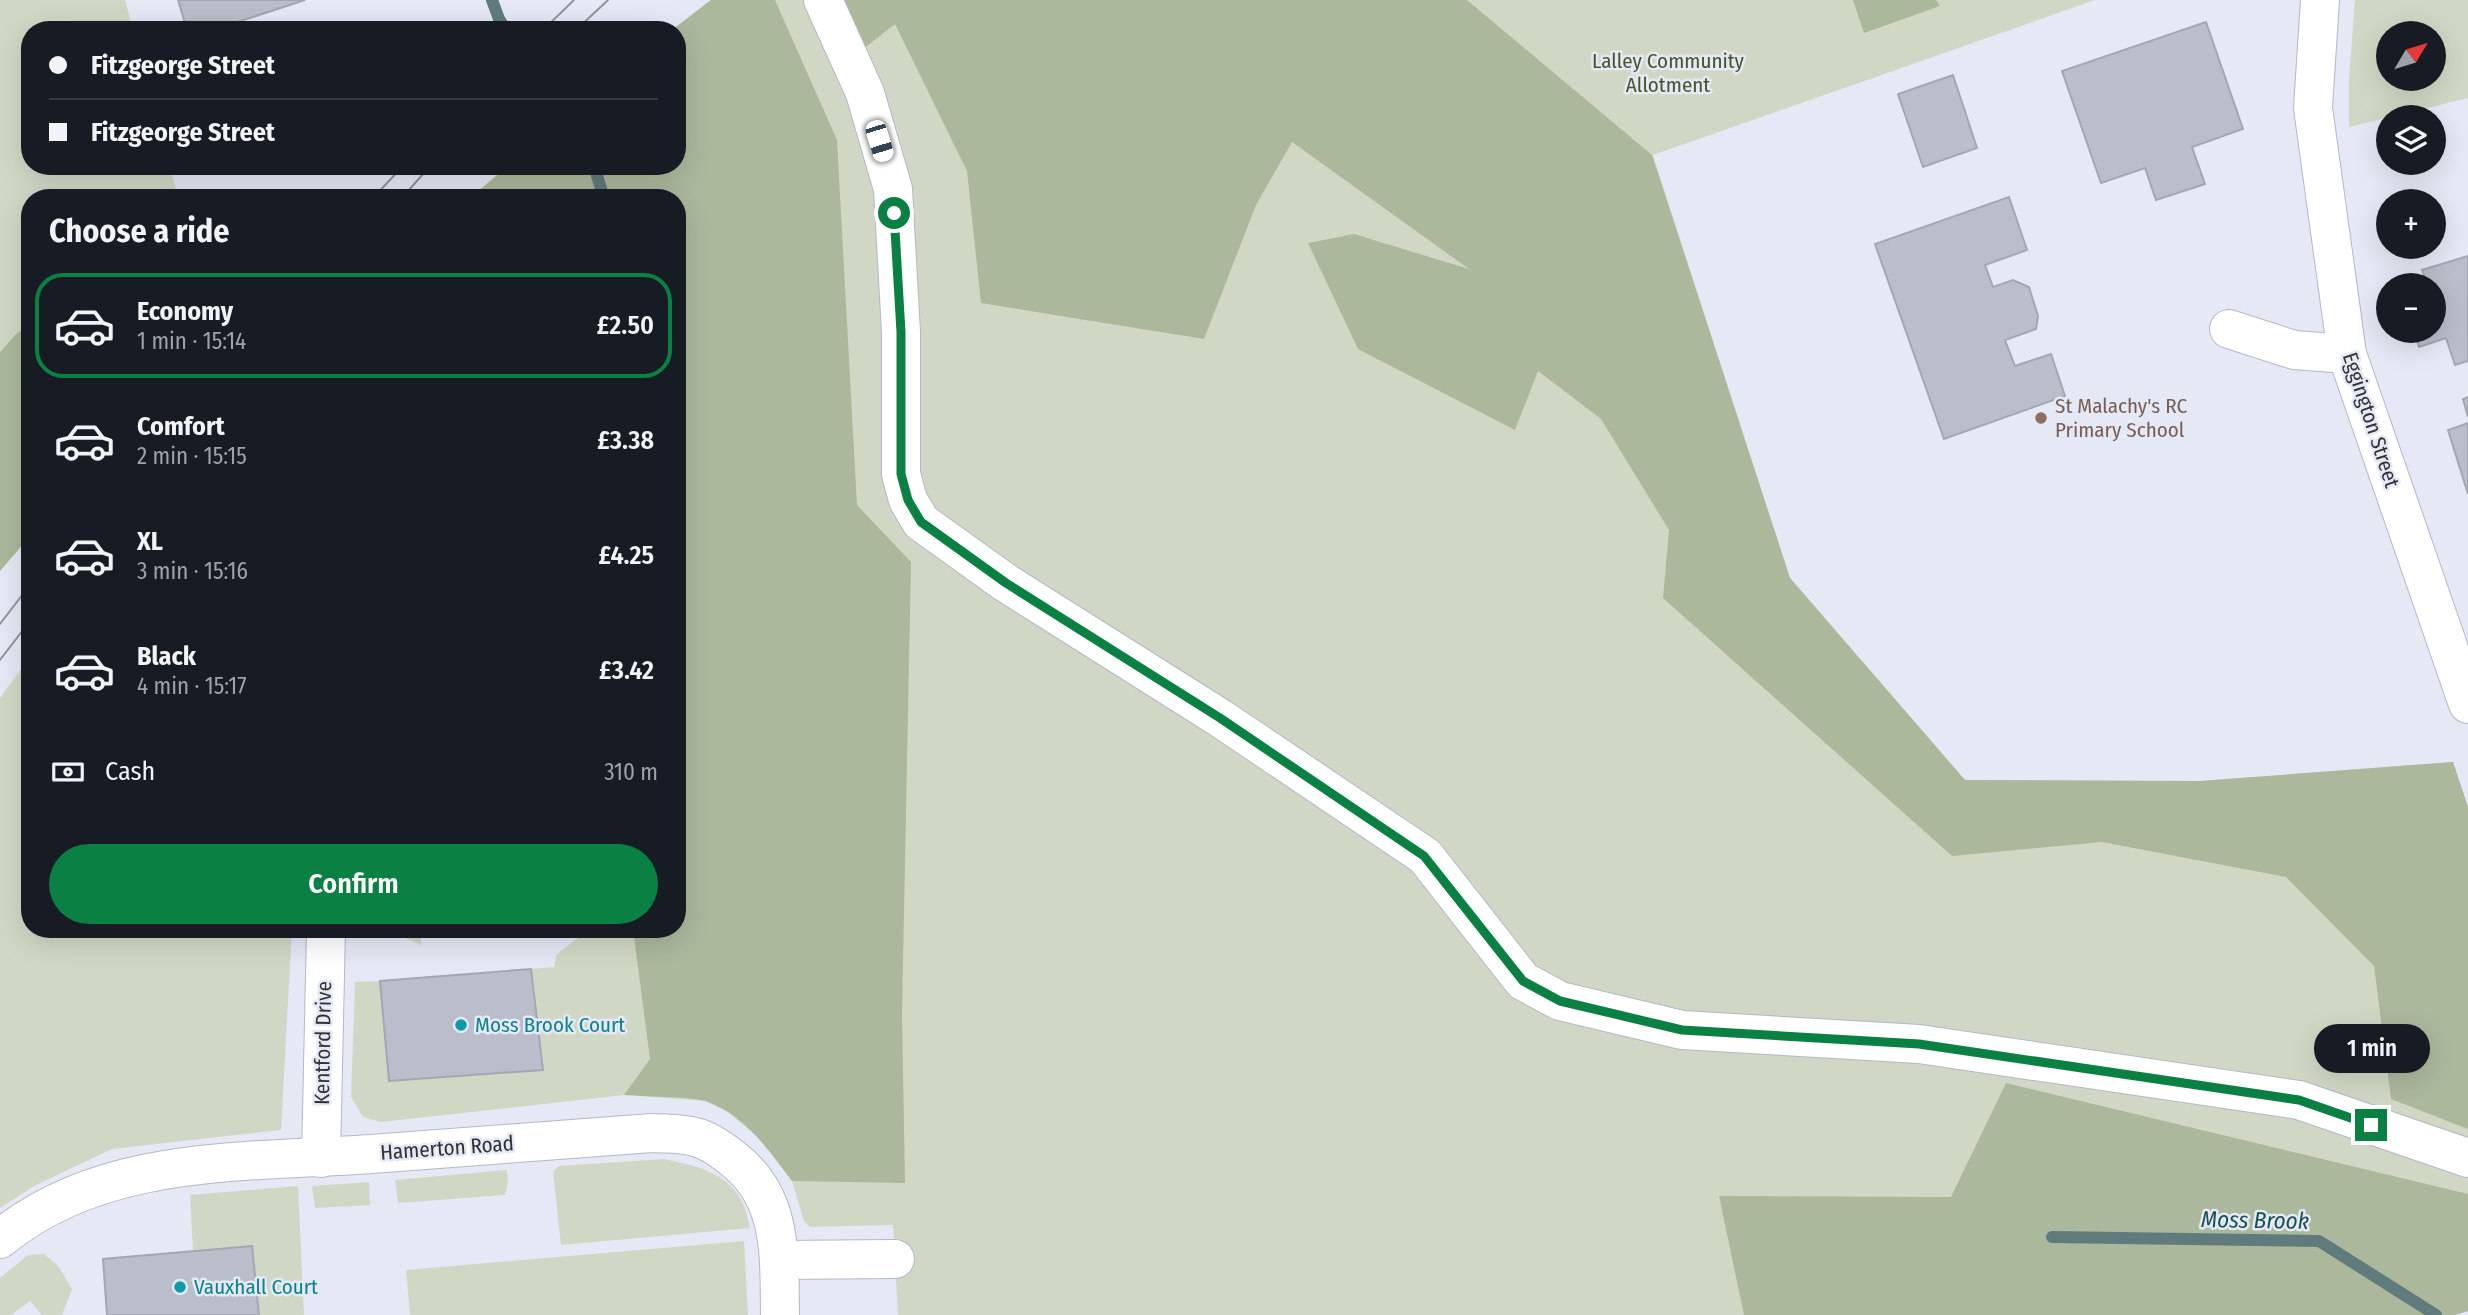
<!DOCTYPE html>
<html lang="en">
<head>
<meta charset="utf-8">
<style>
	body { margin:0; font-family:"Fira Sans Condensed",sans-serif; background:#20242c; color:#f1f3f6; height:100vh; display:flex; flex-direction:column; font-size:26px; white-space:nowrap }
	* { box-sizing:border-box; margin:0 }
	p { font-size:23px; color:#9ea1a6 }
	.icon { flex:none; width:38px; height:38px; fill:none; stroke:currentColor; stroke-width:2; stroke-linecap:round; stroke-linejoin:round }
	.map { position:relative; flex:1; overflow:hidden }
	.side { position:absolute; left:21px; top:189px; width:665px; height:749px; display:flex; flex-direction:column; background:#171b24; border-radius:28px; box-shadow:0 7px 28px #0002 }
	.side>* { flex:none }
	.banner { position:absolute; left:21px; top:21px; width:665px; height:154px; border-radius:28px; box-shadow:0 7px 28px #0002; display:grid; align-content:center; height:154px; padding:0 28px; background:#171b24 }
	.needle { width:46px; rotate:52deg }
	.tools { position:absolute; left:2376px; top:21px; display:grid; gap:14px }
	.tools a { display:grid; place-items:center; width:70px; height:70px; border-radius:50%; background:#171b24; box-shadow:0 7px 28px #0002; font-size:35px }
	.end { position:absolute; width:32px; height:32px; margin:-16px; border:9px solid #0b8043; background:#fff; box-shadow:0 0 0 4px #fff }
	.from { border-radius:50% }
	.bubble { position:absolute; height:49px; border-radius:24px; background:#171b24; box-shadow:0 7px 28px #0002; font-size:23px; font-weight:600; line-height:49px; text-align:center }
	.car { position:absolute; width:21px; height:42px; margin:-21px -10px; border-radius:9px; box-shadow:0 0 5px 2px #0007; background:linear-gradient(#fff 24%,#345 0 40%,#fff 0 76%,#345 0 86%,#fff 0) }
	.banner b { display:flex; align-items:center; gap:24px; height:66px; font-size:26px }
	.banner b+b { border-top:2px solid #363941 }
	.banner i { width:18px; height:18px; background:#f1f3f6 }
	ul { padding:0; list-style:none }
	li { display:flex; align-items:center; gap:21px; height:105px; margin:0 14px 10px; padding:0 14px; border:4px solid transparent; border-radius:28px }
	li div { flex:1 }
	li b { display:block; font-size:26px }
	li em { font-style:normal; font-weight:600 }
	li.current { border-color:#0b8043 }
	li>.icon { width:63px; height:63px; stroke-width:1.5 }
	h2 { padding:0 28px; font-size:32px; line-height:84px }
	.pay { display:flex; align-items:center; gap:18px; height:77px; padding:0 28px; font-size:26px }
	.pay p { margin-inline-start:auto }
	.cta { display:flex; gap:14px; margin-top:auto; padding:14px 28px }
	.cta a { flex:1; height:80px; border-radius:42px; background:#0b8043; color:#fff; font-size:28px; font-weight:600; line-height:80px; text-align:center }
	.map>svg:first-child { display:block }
	.green { fill:#d0d8c5; fill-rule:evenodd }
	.forest { fill:#abb89c }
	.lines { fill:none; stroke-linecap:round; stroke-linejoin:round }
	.stream { stroke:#617b7d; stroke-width:12 }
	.building { fill:#b9beca; stroke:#a2a7b2; stroke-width:2 }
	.minor-casing { stroke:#b3b8c4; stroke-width:40 }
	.minor { stroke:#fff; stroke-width:38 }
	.tram { stroke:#91959d; stroke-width:2 }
	.route { stroke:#0b8043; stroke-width:9 }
	.education-dot { fill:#8d6e63; stroke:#e4e9f5; stroke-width:2.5 }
	.culture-dot { fill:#0f9aa8; stroke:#e4e9f5; stroke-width:2.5 }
	.labels { text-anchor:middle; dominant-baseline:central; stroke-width:5; stroke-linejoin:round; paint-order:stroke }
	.park-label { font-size:21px; fill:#45572a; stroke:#e4e9f5 }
	.education-label { font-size:21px; fill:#785e54; stroke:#e4e9f5; text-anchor:start }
	.street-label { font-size:21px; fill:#2f3135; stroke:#e4e9f5 }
	.culture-label { font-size:21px; fill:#0d838f; stroke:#e4e9f5; text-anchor:start }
	.water-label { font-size:23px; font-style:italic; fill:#175051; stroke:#e4e9f5 }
</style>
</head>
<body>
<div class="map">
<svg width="2468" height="1315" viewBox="0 0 2468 1315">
	<rect width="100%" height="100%" fill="#e4e9f5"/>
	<g class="green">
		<path d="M0 0H125L133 30H30V166H170L178 198H30V536L0 571Z"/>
		<path d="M711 0H2095L1653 155 1790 578 1965 780 2200 781 2453 762 2468 807V1311L2455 1315H898L893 1225 810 1227 804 1221 792 1181 759 1138 726 1111 705 1101 624 1095 381 1122 363 1117 351 1097 355 982 380 981 389 1081 542 1070 531 969 554 967 556 955 589 929H677V198H470L508 166H677V30H672Z"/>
		<path d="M2355 0H2468V98L2349 127V78ZM2389 33H2434V79H2389Z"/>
		<path d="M30 657V929H292L281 1130 112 1149 34 1186 0 1208V698Z"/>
		<path d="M386 929H421V945Z"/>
		<path d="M664 1159C695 1166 727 1171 742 1202 746 1209 748 1220 750 1228L561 1245 553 1172 559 1166Z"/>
		<path d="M507 1170 508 1182 505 1195 398 1203 395 1180Z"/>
		<path d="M369 1182 370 1205 315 1208 312 1186Z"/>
		<path d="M298 1186 304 1315H259L252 1246 193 1251 190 1195Z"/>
		<path d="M744 1241 748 1315H410L406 1270Z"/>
		<path d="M44 1254 58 1266 72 1289 62 1315H42L30 1301 11 1315H0V1278L28 1255Z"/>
	</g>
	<g class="forest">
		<path d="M711 0H775L837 140 857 505 911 562 902 1015 905 1183 792 1181C769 1151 744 1113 705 1101 686 1096 646 1097 624 1095L650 1059 633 929H677V198H470L508 166H677V30H672Z"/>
		<path d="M842 0H1467L1652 155 1790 578 1965 780 2200 781 2453 762 2468 807V1129L2391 1099 2374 966 2286 877 2102 842 1952 856 1663 598 1669 530 1601 419 1538 371 1515 430 1358 349 1308 243 1354 234 1469 269 1292 142 1256 205 1204 339 981 303 967 171 895 24 862 50Z"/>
		<path d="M1853 0H1936L1940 6 1864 33Z"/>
		<path d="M30 325V536L0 571V352L16 334Z"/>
		<path d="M2006 1083 2468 1194V1311L2455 1315H1744L1719 1196 1951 1197Z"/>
	</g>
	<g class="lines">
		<g class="stream">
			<path d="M492 0 499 19 506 30"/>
			<path d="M594 166 604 198"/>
			<path d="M2052 1237 2319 1241 2436 1315"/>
		</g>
	</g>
	<g class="building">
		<path d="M178 0H305L213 30H187Z"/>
		<path d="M2206 22 2243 129 2192 147 2205 184 2156 200 2145 168 2101 183 2062 71Z"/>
		<path d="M1953 75 1977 148 1923 167 1898 94Z"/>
		<path d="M2009 197 2027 250 1985 265 1993 287 2013 280 2029 287 2038 316 2036 329 2005 340 2015 366 2051 354 2065 396 1944 439 1875 244Z"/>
		<path d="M2468 256V361L2455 365 2446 338 2419 347 2414 331H2434V285H2427L2422 270Z"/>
		<path d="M2468 397V417L2463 399Z"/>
		<path d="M2468 423V494L2448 430Z"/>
		<path d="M531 969 543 1070 389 1081 380 981Z"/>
		<path d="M252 1246 259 1315H107L103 1259Z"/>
	</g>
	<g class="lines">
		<defs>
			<g id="minor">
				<path d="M823 0 865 93 893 189 901 332V474L908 500 921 522 1006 583 1220 718 1425 856 1523 981 1560 1001 1682 1030 1919 1044 2299 1100 2468 1158"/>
				<path d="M2320 0 2313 108 2347 354 2468 704"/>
				<path d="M2229 329 2294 350 2347 354"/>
				<path d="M321 1158 326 929"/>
				<path d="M0 1239C102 1154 246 1163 371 1154 465 1147 559 1140 652 1133 666 1134 682 1133 695 1137 708 1140 722 1150 732 1158 784 1197 779 1257 780 1315"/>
				<path d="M779 1260 895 1259"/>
			</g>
		</defs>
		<use href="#minor" class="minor-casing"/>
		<use href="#minor" class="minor"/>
		<g class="tram">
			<path d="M543 30 574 0"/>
			<path d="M576 30 608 0"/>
			<path d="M373 198 403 166"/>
			<path d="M402 198 430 166"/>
			<path d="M0 624 30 585"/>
			<path d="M0 660 30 621"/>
		</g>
	</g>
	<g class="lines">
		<path class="route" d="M894 213 901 332V474L908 500 921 522 1006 583 1220 718 1424 856 1523 981 1560 1001 1682 1030 1919 1044 2299 1100 2371 1125"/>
	</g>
	<circle class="education-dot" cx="2041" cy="418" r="7"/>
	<g class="culture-dot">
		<circle cx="461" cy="1025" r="7"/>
		<circle cx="180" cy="1287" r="7"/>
	</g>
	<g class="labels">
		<g class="park-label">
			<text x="1668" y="61">Lalley Community<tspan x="1668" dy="24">Allotment</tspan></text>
		</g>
		<g class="education-label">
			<text x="2055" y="406">St Malachy's RC<tspan x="2055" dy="24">Primary School</tspan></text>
		</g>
		<g class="street-label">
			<text transform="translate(2371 420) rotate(72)">Eggington Street</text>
			<text transform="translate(323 1043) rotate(-89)">Kentford Drive</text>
			<text transform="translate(447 1148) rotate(-4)">Hamerton Road</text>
		</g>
		<g class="culture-label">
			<text x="475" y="1025">Moss Brook Court</text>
			<text x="194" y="1287">Vauxhall Court</text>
		</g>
		<g class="water-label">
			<text transform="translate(2255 1220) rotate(1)">Moss Brook</text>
		</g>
	</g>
</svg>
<div class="tools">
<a><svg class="needle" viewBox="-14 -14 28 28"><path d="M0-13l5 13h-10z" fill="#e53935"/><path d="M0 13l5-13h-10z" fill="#9ea1a6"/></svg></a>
<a><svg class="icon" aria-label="layers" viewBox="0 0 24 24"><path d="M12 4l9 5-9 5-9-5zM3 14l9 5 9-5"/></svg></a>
<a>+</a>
<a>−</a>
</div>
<i class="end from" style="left:894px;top:213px"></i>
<i class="end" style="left:2371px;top:1125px"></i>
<div class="bubble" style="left:2314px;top:1024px;width:116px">1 min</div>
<i class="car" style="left:879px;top:141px;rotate:163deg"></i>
<div class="banner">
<b><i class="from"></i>Fitzgeorge Street</b>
<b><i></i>Fitzgeorge Street</b>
</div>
<section class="side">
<h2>Choose a ride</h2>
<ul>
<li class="current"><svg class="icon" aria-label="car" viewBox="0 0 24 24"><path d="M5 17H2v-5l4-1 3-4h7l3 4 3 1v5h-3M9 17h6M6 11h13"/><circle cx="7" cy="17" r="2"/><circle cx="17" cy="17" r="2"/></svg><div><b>Economy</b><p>1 min · 15:14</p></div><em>£2.50</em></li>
<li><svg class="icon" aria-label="car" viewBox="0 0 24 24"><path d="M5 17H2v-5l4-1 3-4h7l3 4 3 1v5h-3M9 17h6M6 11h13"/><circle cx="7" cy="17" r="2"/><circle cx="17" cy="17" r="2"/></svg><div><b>Comfort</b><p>2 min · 15:15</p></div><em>£3.38</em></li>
<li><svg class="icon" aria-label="car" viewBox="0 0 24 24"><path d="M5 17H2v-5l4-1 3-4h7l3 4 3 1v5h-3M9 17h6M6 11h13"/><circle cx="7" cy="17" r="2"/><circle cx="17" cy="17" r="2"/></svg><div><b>XL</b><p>3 min · 15:16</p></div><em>£4.25</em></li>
<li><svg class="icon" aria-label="car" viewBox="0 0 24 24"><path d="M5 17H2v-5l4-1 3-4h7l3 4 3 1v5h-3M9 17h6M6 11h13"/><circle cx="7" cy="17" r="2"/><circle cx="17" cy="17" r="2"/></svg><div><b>Black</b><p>4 min · 15:17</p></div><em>£3.42</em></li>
</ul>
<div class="pay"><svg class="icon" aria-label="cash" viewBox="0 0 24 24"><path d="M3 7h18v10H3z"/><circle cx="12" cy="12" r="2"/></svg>Cash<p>310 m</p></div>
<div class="cta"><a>Confirm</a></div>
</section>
</div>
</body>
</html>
